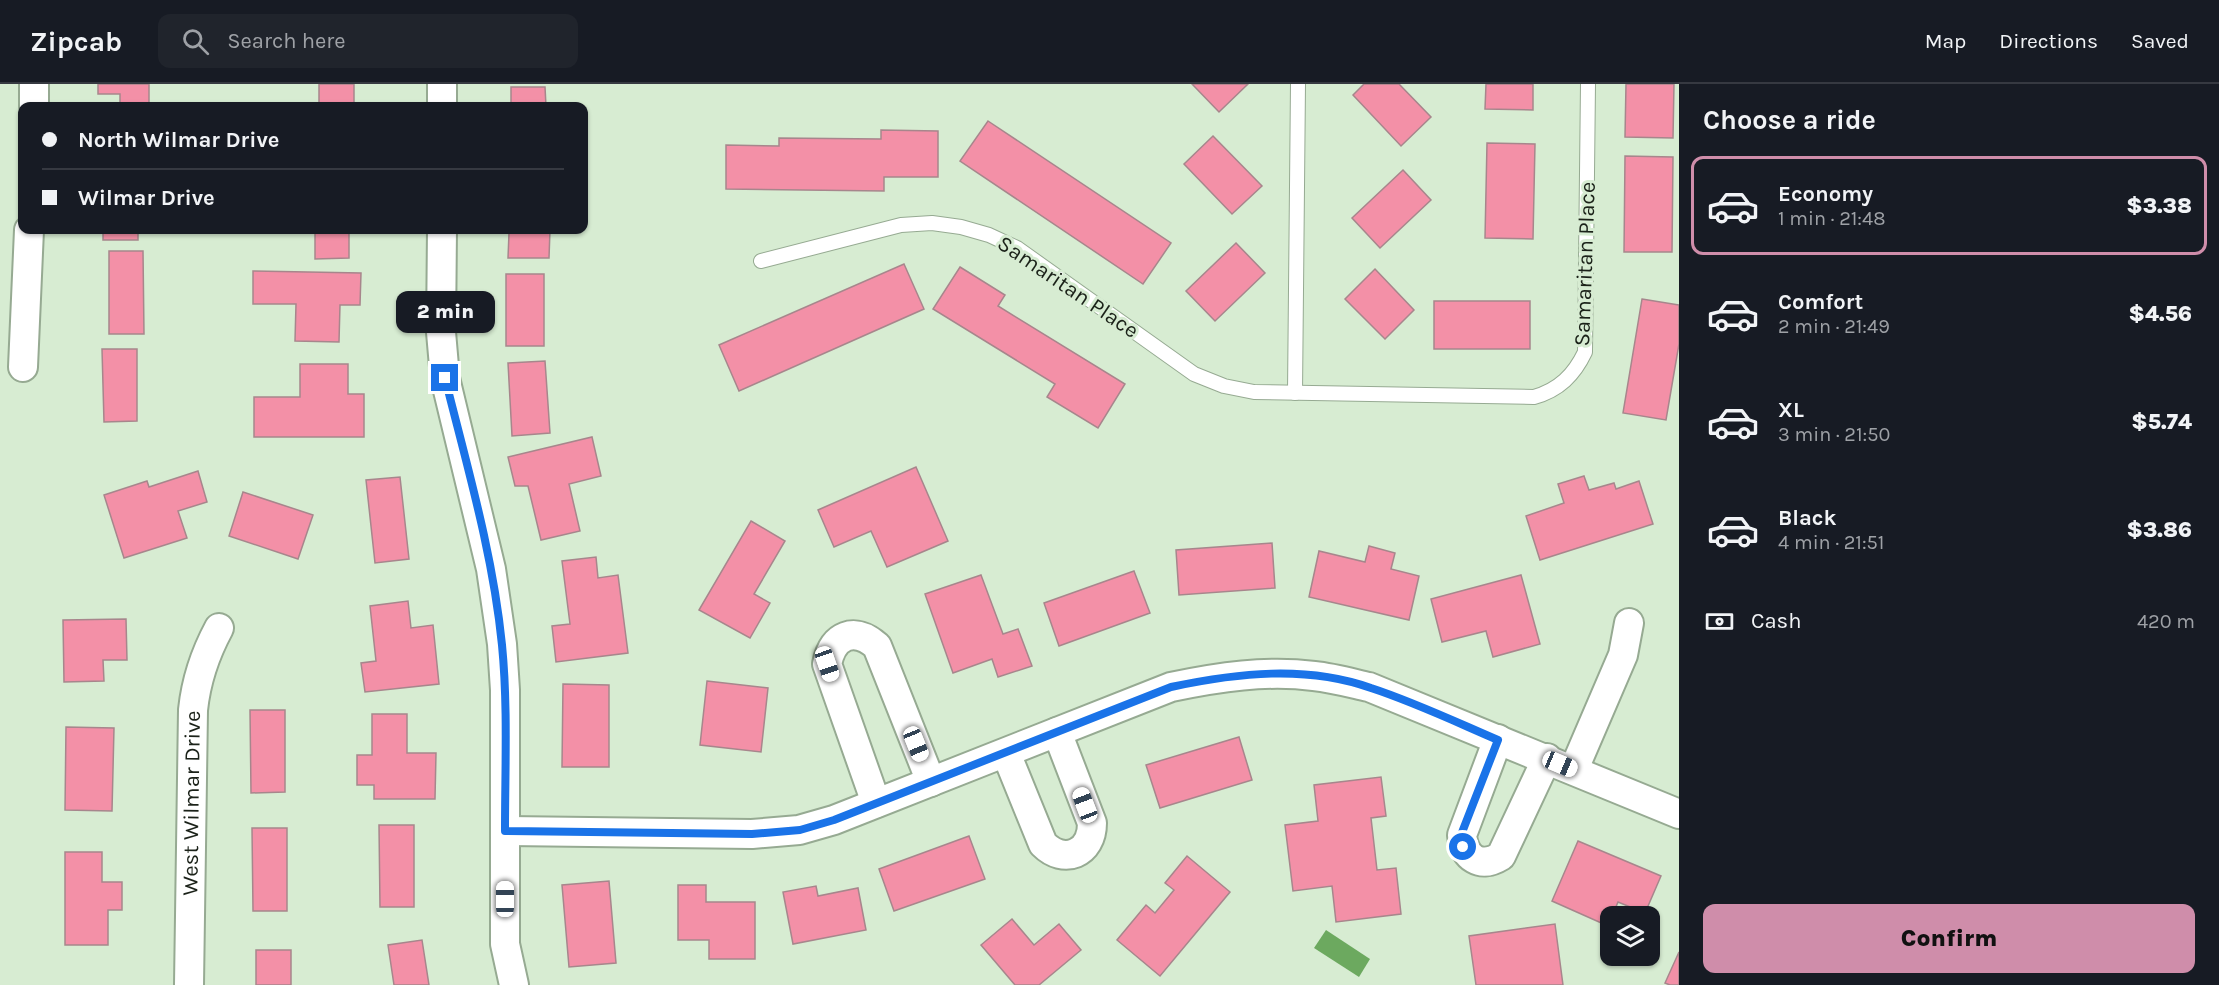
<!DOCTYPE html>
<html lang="en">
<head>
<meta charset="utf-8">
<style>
	body { margin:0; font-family:Karla,sans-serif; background:#20242c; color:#f1f3f6; height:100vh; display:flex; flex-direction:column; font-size:22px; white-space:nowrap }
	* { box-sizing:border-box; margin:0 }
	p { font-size:20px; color:#9ea1a6 }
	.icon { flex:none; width:33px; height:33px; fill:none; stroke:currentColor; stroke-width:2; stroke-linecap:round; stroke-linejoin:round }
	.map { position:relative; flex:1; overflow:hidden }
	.side { display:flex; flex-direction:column; background:#171b24; width:540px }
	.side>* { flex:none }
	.hud { position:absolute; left:18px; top:18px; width:570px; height:132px; border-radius:12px; box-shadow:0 2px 4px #0004; display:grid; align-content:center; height:132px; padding:0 24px; background:#171b24 }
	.controls { position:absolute; left:1600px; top:822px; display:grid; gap:12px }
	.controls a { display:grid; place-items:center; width:60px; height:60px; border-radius:12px; background:#171b24; box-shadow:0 2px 4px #0004; font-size:30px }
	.end { position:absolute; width:27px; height:27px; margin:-14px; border:8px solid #1a73e8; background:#fff; box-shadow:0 0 0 3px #fff }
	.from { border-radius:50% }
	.bubble { position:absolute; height:42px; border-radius:12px; background:#171b24; box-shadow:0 2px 4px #0004; font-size:20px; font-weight:800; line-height:42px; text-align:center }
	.car { position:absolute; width:18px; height:36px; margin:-18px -9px; border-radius:8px; box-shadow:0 0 4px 2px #0007; background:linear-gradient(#fff 24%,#345 0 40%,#fff 0 76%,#345 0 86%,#fff 0) }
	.hud b { display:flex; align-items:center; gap:21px; height:57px; font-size:22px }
	.hud b+b { border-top:2px solid #363941 }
	.hud i { width:15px; height:15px; background:#f1f3f6 }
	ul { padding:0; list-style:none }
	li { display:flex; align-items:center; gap:18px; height:99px; margin:0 12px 9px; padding:0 12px; border:3px solid transparent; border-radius:12px }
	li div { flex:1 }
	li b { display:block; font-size:22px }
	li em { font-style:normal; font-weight:800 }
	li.on { border-color:#cf8daa }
	li>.icon { width:54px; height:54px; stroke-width:1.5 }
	h2 { padding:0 24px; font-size:27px; line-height:72px }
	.pay { display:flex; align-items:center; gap:15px; height:66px; padding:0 24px; font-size:22px }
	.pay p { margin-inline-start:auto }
	.cta { display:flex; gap:12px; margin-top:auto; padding:12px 24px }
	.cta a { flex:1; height:69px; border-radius:12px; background:#cf8daa; color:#111; font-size:24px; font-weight:800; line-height:69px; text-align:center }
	header { display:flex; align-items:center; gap:36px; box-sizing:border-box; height:84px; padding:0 30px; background:#171b24; border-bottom:2px solid #363941 }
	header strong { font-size:28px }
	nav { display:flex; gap:33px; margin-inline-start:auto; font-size:21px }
	.search { width:420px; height:54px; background:#20242c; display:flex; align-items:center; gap:15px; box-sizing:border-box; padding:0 21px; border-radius:12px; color:#9ea1a6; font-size:22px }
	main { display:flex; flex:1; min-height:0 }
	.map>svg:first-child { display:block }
	.water { fill:#6ca95f }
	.building { fill:#f390a7; stroke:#a7868c; stroke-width:1.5 }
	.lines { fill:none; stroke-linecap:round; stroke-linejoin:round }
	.service-casing { stroke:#96aa92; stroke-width:16 }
	.minor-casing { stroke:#96aa92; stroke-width:32 }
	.service { stroke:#fff; stroke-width:14 }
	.minor { stroke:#fff; stroke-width:28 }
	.route { stroke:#1a73e8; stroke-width:8 }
	.labels { text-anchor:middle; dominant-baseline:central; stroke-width:6; stroke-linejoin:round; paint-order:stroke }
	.street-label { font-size:22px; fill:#1b2219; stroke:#d7ecd2 }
</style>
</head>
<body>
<header>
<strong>Zipcab</strong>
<div class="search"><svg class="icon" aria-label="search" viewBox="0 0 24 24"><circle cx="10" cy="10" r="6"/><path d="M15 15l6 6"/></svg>Search here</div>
<nav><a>Map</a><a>Directions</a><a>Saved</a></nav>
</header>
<main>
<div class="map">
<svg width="1679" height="901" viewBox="0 0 1679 901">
	<rect width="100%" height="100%" fill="#d7ecd2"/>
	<path class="water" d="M1326 846 1370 875 1359 893 1314 864Z"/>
	<g class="building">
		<path d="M98 0H149V22H120V10H98Z"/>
		<rect x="319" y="0" width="35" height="22"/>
		<path d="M1192 0H1248L1219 28Z"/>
		<path d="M1364 0H1399L1431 33 1401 62 1353 11Z"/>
		<path d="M1486 0H1533V26L1485 25Z"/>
		<path d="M1626 0H1674L1673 54 1625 53Z"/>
		<path d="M511 3H545L546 22H511Z"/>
		<path d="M988 37 1171 159 1143 200 960 77Z"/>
		<path d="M881 46 938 47V93H884V107L726 105V61L779 62V54L881 55Z"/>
		<path d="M1213 52 1262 102 1232 130 1184 80Z"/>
		<path d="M1487 59 1535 60 1533 155 1485 154Z"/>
		<path d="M1625 72 1673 73 1672 168H1624Z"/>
		<path d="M1403 86 1431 116 1380 164 1352 134Z"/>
		<rect x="103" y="146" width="35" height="10"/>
		<path d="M315 146H349V174L315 175Z"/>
		<path d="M519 146H550L549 174H508L509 149H519Z"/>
		<path d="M1236 159 1265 189 1215 237 1186 207Z"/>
		<path d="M109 167H143L144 250H109Z"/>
		<path d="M904 180 924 225 739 307 719 261Z"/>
		<path d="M960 183 1005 211 998 222 1125 300 1098 344 1047 313 1055 300 933 225Z"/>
		<path d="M1375 185 1414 226 1385 255 1345 215Z"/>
		<path d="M253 187 361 189 360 221H340L339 258 295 257 296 220H253Z"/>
		<rect x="506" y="190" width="38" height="72"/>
		<path d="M1642 215 1679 221V260L1666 336 1623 329Z"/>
		<rect x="1434" y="217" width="96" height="48"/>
		<path d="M102 265H137V337L104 338Z"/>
		<path d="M545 277 550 349 512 352 508 279Z"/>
		<path d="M300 280H348V310H364V353H254V313H300Z"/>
		<path d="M592 353 601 392 569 400 580 447 541 456 528 402H515L508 373Z"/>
		<path d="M916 383 948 457 887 483 871 447 834 463 818 426Z"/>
		<path d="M198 387 207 418 178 427 187 454 124 474 104 411 147 397 149 403Z"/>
		<path d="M1584 392 1589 406 1614 399 1616 405 1639 397 1653 440 1540 476 1526 432 1564 419 1558 400Z"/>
		<path d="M400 393 409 475 375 479 366 396Z"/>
		<path d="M243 408 313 431 298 475 229 452Z"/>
		<path d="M751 437 785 457 754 510 770 519 750 554 699 526Z"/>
		<path d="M1272 459 1275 504 1179 511 1176 466Z"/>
		<path d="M1369 462 1395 469 1391 485 1419 492 1409 536 1309 513 1319 467 1365 478Z"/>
		<path d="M596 473 598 494 618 491 628 569 556 578 552 542 570 540 562 477Z"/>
		<path d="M1134 487 1150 529 1059 562 1044 519Z"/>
		<path d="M981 491 1003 550 1018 545 1032 582 998 593 992 575 953 589 925 510Z"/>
		<path d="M1521 491 1540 560 1493 573 1486 547 1442 558 1431 515Z"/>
		<path d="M408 517 411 544 433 541 439 600 365 608 361 579 376 577 370 522Z"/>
		<path d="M126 535 127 576H103L104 597 64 598 63 536Z"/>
		<path d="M707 597 768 604 761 668 700 661Z"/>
		<path d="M563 600 609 601V683H562Z"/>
		<path d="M250 626H285V708L251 709Z"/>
		<path d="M372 630H407V669H436L435 715H374V701H357V671H372Z"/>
		<path d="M66 643 114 644 112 727 65 726Z"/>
		<path d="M1239 653 1252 696 1160 724 1146 681Z"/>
		<path d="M1381 693 1386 732 1371 734 1377 786 1396 784 1401 830 1336 838 1332 802 1293 807 1285 741 1318 737 1314 701Z"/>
		<path d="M379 741H414V823H380Z"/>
		<path d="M252 744H287V827H253Z"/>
		<path d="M969 752 985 795 894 827 879 785Z"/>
		<path d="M1578 757 1661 792 1645 829 1618 818 1608 842 1552 817Z"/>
		<path d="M65 768H102V798H122V826H108V861H65Z"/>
		<path d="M1187 772 1230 808 1160 892 1117 856 1146 821 1155 829 1174 806 1165 799Z"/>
		<path d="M609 797 616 879 569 883 562 801Z"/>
		<path d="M678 801H706V818H755V875H709V856H678Z"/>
		<path d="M816 802 818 812 858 804 866 846 793 860 783 808Z"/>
		<path d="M1012 835 1034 861 1059 840 1081 866 1039 901H1015L981 861Z"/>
		<path d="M1555 840 1563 901H1476L1469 852Z"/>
		<path d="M422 856 429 901H394L388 861Z"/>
		<rect x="256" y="866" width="35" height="35"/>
		<path d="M1679 868V901H1670L1665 899Z"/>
	</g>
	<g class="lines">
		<defs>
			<g id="service">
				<path d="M761 177 901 141 932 139 961 143 989 151 1017 164 1194 290 1224 302 1254 308 1534 313C1559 306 1574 291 1585 268L1588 0"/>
				<path d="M1295 309 1298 0"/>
			</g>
			<g id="minor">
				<path d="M34 22V0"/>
				<path d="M442 22V0"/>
				<path d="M442 146 441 248 445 294 491 485 502 560 505 606V860L514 901"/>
				<path d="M23 283 29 146"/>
				<path d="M1498 655 1462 751C1464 774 1480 785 1501 772L1547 674"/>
				<path d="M1006 669 1043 760C1064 781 1092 770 1092 739L1057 648"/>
				<path d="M1574 685 1623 571 1629 539"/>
				<path d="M876 719 827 580C833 551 854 542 877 562L931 698"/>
				<path d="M505 747 752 750 799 746 834 736 1171 603C1219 593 1266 586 1314 592 1333 594 1351 599 1369 603L1679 730"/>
				<path id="s1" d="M189 901 193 626C196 597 205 570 219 544"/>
			</g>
		</defs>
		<use href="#service" class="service-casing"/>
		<use href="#minor" class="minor-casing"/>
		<use href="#service" class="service"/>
		<use href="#minor" class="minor"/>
	</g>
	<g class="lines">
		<path class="route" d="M445 294C467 382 493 470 502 561 508 622 505 685 505 747L752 750 800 746 834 736 1171 603C1237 589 1306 581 1371 604 1414 618 1456 638 1498 656L1461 751 1463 763"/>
	</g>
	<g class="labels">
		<g class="street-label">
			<text transform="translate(1585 180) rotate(-88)">Samaritan Place</text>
			<text transform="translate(1068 203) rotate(34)">Samaritan Place</text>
			<text stroke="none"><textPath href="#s1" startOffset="182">West Wilmar Drive</textPath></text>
		</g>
	</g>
</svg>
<div class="controls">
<a><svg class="icon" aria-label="layers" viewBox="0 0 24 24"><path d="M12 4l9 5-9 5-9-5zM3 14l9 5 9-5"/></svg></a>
</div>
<i class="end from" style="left:1463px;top:763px"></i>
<i class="end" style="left:445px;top:294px"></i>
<div class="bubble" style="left:396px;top:207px;width:99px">2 min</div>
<i class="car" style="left:827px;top:580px;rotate:161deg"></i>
<i class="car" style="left:916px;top:660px;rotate:158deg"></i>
<i class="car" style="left:1560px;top:680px;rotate:113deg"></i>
<i class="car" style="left:1085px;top:721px;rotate:339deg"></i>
<i class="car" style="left:505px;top:815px;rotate:0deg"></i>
<div class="hud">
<b><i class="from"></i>North Wilmar Drive</b>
<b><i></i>Wilmar Drive</b>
</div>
</div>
<section class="side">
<h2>Choose a ride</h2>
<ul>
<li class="on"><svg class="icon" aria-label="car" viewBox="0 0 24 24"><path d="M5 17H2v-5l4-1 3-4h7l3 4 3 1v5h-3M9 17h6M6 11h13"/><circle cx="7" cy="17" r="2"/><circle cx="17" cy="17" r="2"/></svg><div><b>Economy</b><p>1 min · 21:48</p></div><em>$3.38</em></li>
<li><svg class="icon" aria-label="car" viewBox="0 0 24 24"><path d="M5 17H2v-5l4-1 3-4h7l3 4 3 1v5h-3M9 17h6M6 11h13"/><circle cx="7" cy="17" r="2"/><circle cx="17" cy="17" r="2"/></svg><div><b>Comfort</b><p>2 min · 21:49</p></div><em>$4.56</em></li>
<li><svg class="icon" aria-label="car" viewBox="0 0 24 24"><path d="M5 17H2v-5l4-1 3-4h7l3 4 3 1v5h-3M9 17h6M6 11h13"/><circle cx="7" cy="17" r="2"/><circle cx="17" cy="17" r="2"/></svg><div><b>XL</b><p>3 min · 21:50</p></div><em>$5.74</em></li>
<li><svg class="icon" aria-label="car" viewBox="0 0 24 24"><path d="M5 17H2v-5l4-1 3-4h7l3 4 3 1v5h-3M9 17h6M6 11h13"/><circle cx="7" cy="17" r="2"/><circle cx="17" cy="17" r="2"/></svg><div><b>Black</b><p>4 min · 21:51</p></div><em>$3.86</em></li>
</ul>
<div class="pay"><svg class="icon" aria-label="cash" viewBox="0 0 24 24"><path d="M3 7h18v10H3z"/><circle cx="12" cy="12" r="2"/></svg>Cash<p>420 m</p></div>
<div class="cta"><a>Confirm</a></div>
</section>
</main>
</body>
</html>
